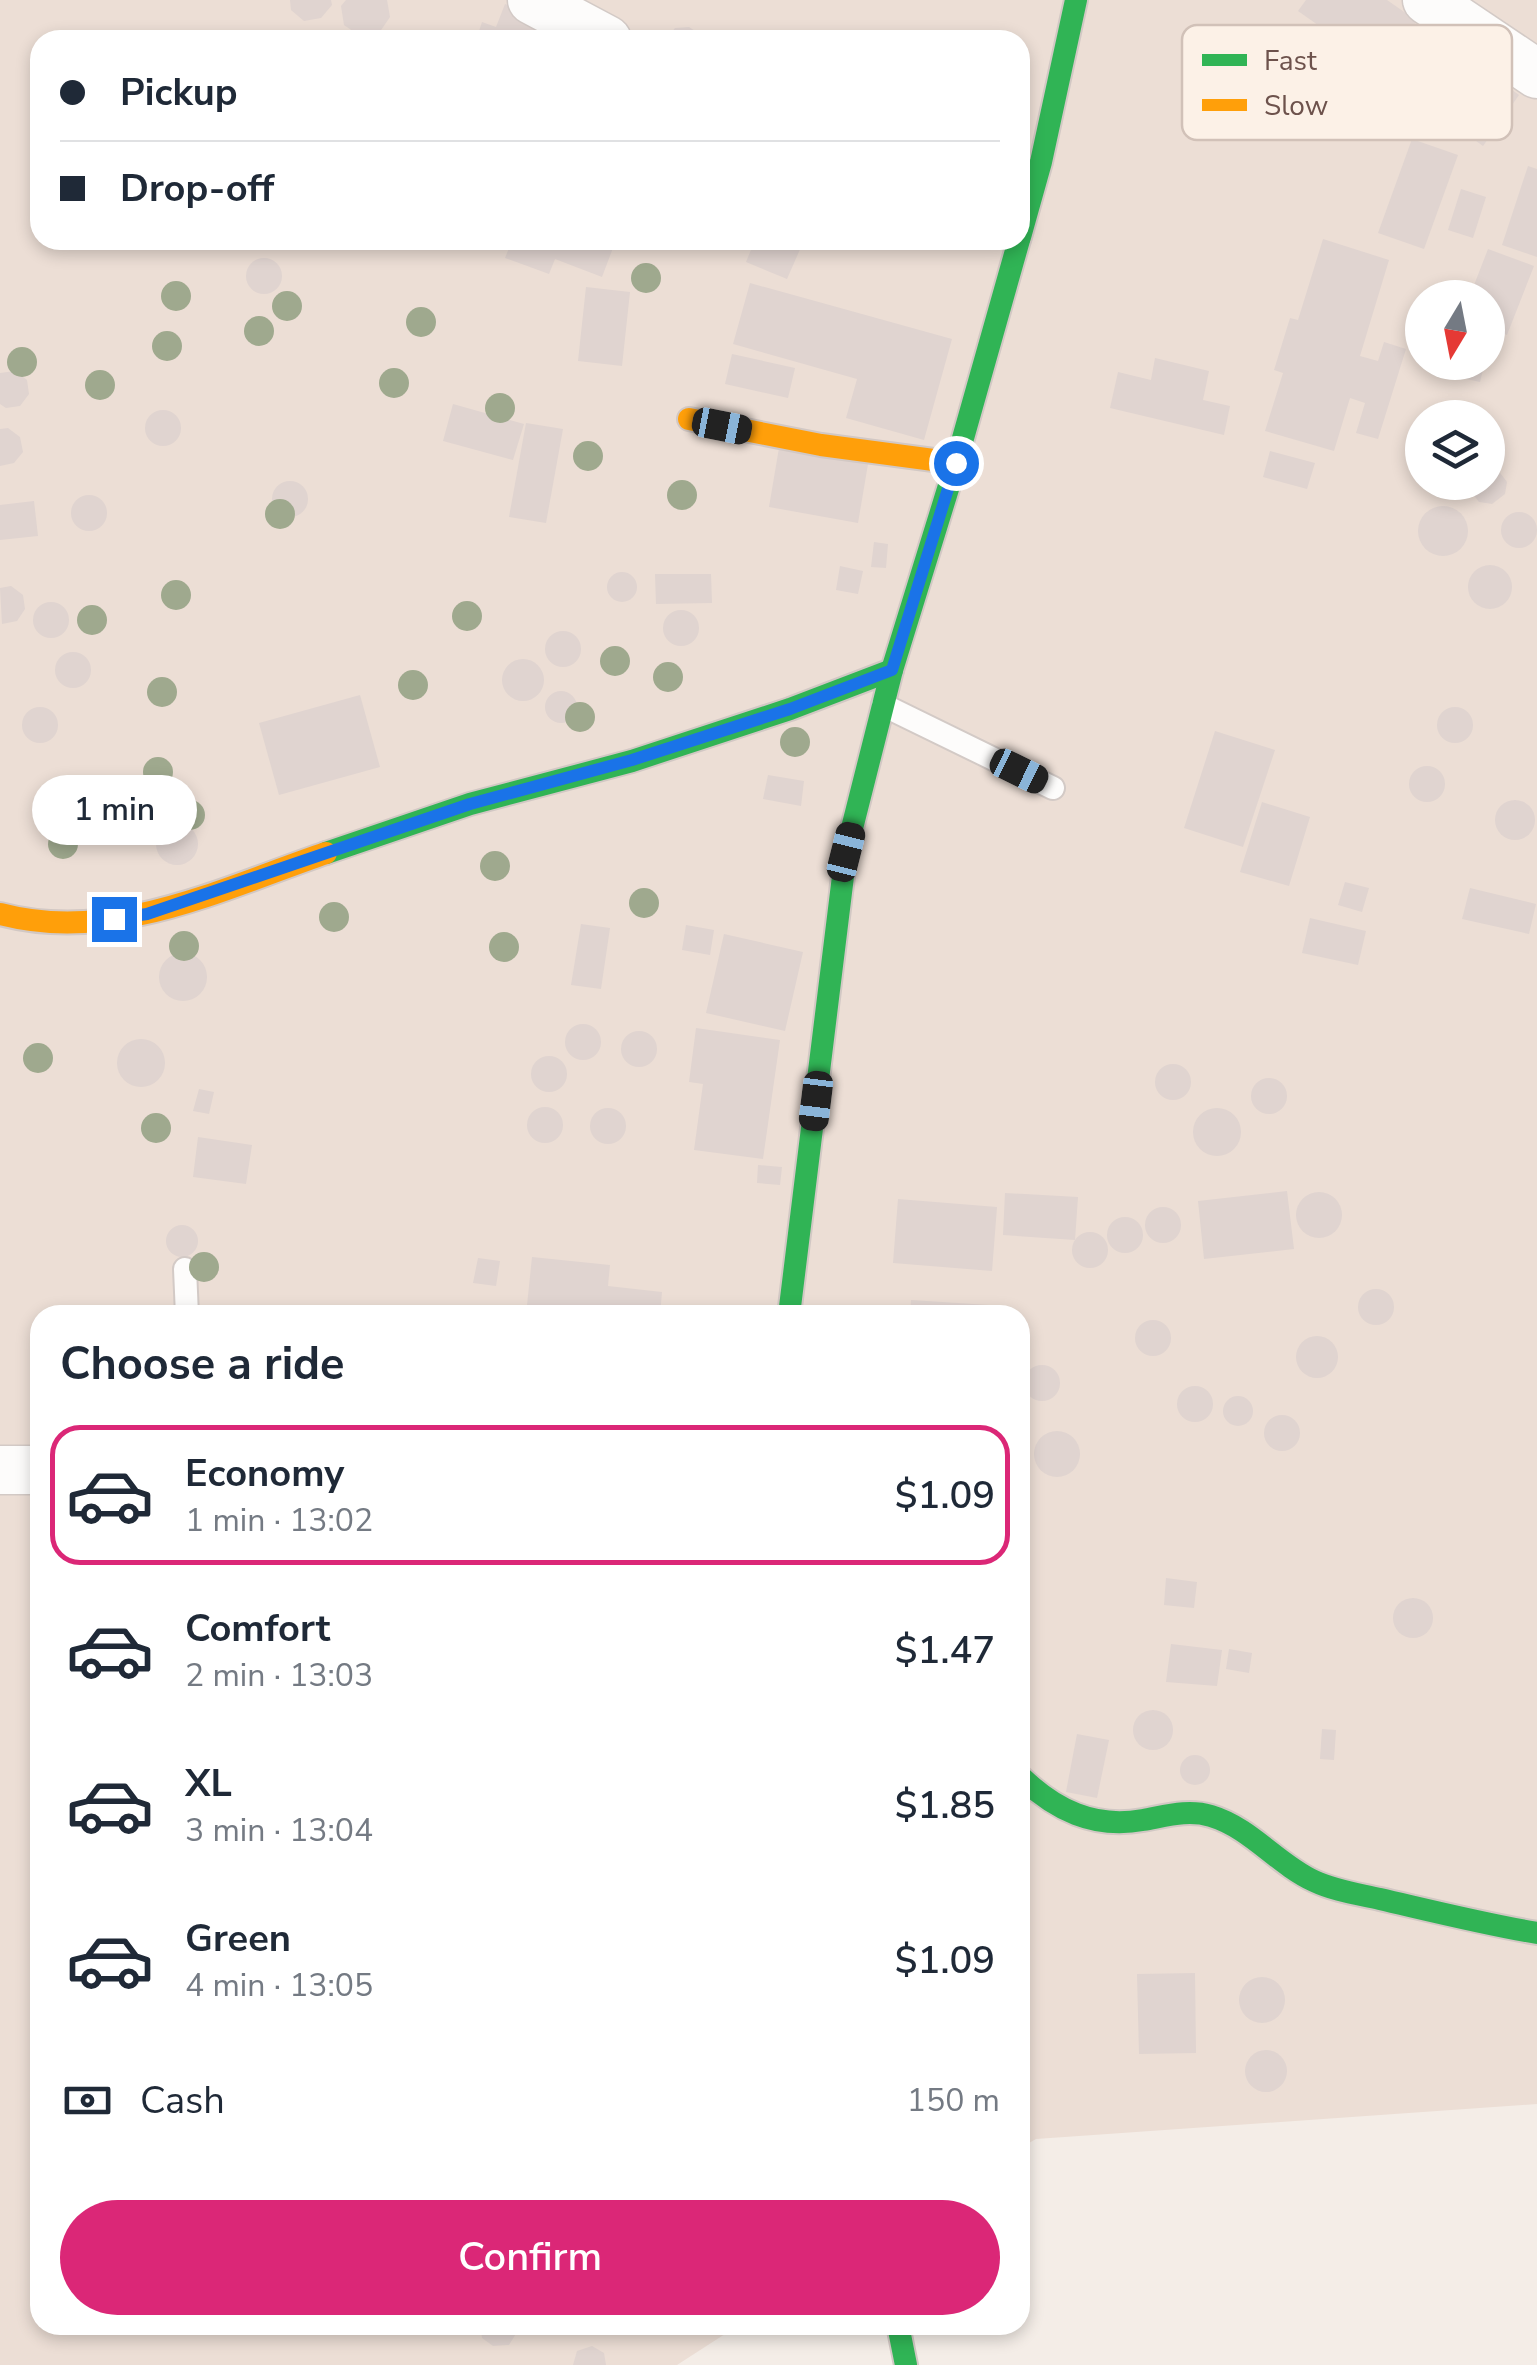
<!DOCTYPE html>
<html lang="en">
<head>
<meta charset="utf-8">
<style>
	body { margin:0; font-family:"Nunito Sans",sans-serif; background:#f6f6f7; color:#1f2937; height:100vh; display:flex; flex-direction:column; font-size:38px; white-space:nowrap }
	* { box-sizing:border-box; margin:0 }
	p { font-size:32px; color:#747a83 }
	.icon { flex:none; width:55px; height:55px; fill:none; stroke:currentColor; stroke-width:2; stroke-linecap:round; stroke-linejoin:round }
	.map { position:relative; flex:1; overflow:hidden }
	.panel { position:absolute; left:30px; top:1305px; width:1000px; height:1030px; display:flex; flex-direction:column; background:#fff; border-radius:30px; box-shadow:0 5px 15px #0003 }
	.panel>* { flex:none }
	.top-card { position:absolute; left:30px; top:30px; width:1000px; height:220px; border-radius:30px; box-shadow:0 5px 15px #0003; display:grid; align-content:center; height:220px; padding:0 30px; background:#fff }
	.needle { width:65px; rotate:190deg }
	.controls { position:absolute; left:1405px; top:280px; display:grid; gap:20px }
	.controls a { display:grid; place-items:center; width:100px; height:100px; border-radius:50%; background:#fff; box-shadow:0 5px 15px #0003; font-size:50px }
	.end { position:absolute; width:45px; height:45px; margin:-22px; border:12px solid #1a73e8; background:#fff; box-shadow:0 0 0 5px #fff }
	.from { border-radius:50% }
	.bubble { position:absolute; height:70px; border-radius:35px; background:#fff; box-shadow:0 5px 15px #0003; font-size:32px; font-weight:600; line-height:70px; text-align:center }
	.car { position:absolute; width:30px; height:60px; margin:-30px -15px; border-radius:12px; box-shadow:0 0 8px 2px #0007; background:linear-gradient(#222 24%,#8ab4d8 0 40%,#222 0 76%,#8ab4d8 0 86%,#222 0) }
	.top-card b { display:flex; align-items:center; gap:35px; height:95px; font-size:38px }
	.top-card b+b { border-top:2px solid #e0e1e3 }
	.top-card i { width:25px; height:25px; background:#1f2937 }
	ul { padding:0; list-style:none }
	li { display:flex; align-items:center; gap:30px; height:140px; margin:0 20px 15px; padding:0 10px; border:5px solid transparent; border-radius:30px }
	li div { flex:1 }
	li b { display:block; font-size:38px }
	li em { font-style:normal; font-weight:600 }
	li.selected { border-color:#db2777 }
	li>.icon { width:90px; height:90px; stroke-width:1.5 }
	h2 { padding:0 30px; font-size:45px; line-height:120px }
	.pay { display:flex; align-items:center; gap:25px; height:110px; padding:0 30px; font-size:38px }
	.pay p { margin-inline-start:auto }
	.cta { display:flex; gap:20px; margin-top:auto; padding:20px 30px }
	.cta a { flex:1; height:115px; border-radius:60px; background:#db2777; color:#fff; font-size:40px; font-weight:600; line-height:115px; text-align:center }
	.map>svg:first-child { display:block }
	.residential { fill:#ecded5; fill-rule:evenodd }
	.building { fill:#e0d4d0 }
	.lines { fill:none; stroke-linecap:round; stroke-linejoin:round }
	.lane-casing { stroke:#d3cac6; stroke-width:26 }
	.street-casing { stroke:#d3cac6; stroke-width:51 }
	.fast-casing { stroke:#d2c8c4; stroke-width:26 }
	.slow-casing { stroke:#d2c8c4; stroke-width:26 }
	.lane { stroke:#fdfcfb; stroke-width:22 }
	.street { stroke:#fdfcfb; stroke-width:48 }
	.fast { stroke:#30b455; stroke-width:22 }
	.slow { stroke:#ff9f0a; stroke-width:22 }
	.tree { fill:#9fa98e }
	.route { stroke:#1a73e8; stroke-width:12 }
	.key { fill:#fcf1e7; stroke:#d1c1b8; stroke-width:2.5 }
	.key-label { font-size:28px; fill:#6d524c }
</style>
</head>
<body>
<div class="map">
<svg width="1537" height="2365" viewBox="0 0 1537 2365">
	<rect width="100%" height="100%" fill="#f4ede7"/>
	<path class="residential" d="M0 0H1537V2104L1036 2139 1020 2148V1315H40V2325H739L677 2365H0ZM40 40H1020V240H40ZM1422 298H1488V362H1422ZM1422 418H1488V482H1422Z"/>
	<g class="building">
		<path d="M290 0H331L332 5 321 18 304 21 291 10Z"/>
		<path d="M346 0H387L390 17 379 33 360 36 344 25 341 6Z"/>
		<path d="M1306 0H1387L1417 21 1382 70 1298 11Z"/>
		<path d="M505 4 549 21 541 40H476L482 22 496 27Z"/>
		<path d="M689 27 701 35 702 40H666L675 28Z"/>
		<path d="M1433 32 1519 95 1483 146 1396 83Z"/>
		<path d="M1412 139 1458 155 1424 249 1378 233Z"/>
		<path d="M1528 166 1537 169V257L1502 245Z"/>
		<path d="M1461 189 1486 197 1473 238 1448 230Z"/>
		<path d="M1323 239 1389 260 1360 356 1378 361 1384 342 1406 349 1378 439 1356 433 1365 403 1350 398 1334 451 1265 431 1283 373 1274 370 1290 318 1298 320Z"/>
		<path d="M504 240H616L602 277 555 259 549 274 505 258 511 243Z"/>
		<path d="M755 240H784L801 247 787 279 746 262Z"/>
		<path d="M1488 249 1534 266 1507 335 1488 328V298H1469Z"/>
		<circle cx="264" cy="276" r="18"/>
		<path d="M750 283 952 339 924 440 846 418 857 379 733 344Z"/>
		<path d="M586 287 630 292 622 366 578 361Z"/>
		<path d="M732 354 795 368 788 398 725 384Z"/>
		<path d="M1155 358 1209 371 1203 400 1230 406 1224 435 1110 408 1118 372 1151 380Z"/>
		<path d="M1447 362H1485L1480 382 1444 374Z"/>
		<path d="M15 371 27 380 29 394 20 406 6 408 0 404V373Z"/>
		<path d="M453 404 524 424 513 460 443 441Z"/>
		<circle cx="163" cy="428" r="18"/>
		<path d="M526 423 563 429 546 523 509 517Z"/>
		<path d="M8 428 20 437 23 452 14 463 0 466V429Z"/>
		<path d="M779 448 868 464 858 523 769 507Z"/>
		<path d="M1270 451 1315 463 1307 489 1263 477Z"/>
		<path d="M1488 468 1498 470 1507 482 1505 494 1492 504 1479 502 1470 490 1472 482H1488Z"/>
		<circle cx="290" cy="499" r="18"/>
		<circle cx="89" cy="513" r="18"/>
		<path d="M34 501 38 536 0 540V505Z"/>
		<circle cx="1443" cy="531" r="25"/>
		<circle cx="1519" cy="530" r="18"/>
		<path d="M874 542 888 544 886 568 871 567Z"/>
		<circle cx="1490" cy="587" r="22"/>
		<path d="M840 566 863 571 858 594 836 590Z"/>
		<circle cx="622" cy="587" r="15"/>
		<path d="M655 574H711L712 603 656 604Z"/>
		<path d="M11 586 23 595 25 609 17 621 2 624 0 588Z"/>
		<circle cx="51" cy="620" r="18"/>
		<circle cx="681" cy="628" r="18"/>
		<circle cx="563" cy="649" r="18"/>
		<circle cx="73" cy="670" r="18"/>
		<circle cx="523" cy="680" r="21"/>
		<circle cx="561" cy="707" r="16"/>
		<path d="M360 695 380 767 279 795 259 723Z"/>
		<circle cx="1455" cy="725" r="18"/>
		<circle cx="40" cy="725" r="18"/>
		<path d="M1215 731 1275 750 1243 847 1184 828Z"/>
		<circle cx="1427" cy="784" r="18"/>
		<path d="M768 775 804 781 801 806 763 799Z"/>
		<circle cx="1515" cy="820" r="20"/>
		<path d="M1262 802 1310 817 1289 886 1240 872Z"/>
		<circle cx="177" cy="844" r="21"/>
		<path d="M1345 882 1369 888 1362 912 1338 905Z"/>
		<path d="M1470 888 1536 904 1529 934 1462 919Z"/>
		<path d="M1310 918 1366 931 1358 965 1302 953Z"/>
		<path d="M581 924 610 928 601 989 571 985Z"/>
		<path d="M686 925 714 930 710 955 682 950Z"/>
		<path d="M724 934 803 952 785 1031 706 1013Z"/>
		<circle cx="183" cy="977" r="24"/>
		<circle cx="583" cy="1042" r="18"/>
		<path d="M696 1028 780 1040 763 1159 694 1150 703 1084 689 1082Z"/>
		<circle cx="639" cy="1049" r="18"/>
		<circle cx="141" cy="1063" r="24"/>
		<circle cx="549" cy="1074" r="18"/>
		<circle cx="1173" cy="1082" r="18"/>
		<circle cx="1269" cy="1096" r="18"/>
		<path d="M199 1089 214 1092 209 1114 193 1111Z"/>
		<circle cx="545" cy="1125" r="18"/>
		<circle cx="608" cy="1126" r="18"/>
		<circle cx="1217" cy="1132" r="24"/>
		<path d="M198 1137 252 1145 246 1184 193 1177Z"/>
		<path d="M758 1165 782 1167 780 1185 757 1183Z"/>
		<path d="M1287 1191 1294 1249 1204 1259 1198 1201Z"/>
		<circle cx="1319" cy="1215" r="23"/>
		<path d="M1005 1193 1078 1197 1075 1240 1003 1235Z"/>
		<path d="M898 1199 997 1207 992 1271 893 1263Z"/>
		<circle cx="1163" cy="1225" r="18"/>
		<circle cx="1125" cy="1235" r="18"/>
		<circle cx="182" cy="1241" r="16"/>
		<circle cx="1090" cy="1250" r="18"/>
		<path d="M532 1257 610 1265 608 1286 662 1292 660 1315H526Z"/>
		<path d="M478 1258 500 1261 496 1286 473 1283Z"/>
		<circle cx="1376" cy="1307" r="18"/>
		<path d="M911 1300 989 1305 988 1315H910Z"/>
		<circle cx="1153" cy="1338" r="18"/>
		<circle cx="1317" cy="1357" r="21"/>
		<circle cx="1042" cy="1383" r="18"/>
		<circle cx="1195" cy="1404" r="18"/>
		<circle cx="1238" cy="1411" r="15"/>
		<circle cx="1282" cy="1433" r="18"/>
		<circle cx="1057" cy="1454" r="23"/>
		<path d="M1166 1578 1197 1582 1194 1608 1164 1605Z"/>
		<circle cx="1413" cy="1618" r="20"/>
		<path d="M1171 1644 1222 1650 1217 1686 1166 1682Z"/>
		<path d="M1229 1649 1252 1653 1249 1673 1226 1669Z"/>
		<circle cx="1153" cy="1730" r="20"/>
		<path d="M1322 1729 1336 1730 1334 1760 1320 1759Z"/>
		<path d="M1077 1734 1109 1740 1097 1798 1066 1792Z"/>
		<circle cx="1195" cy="1770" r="15"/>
		<path d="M1195 1973 1196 2053 1139 2054 1137 1974Z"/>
		<circle cx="1262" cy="2000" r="23"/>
		<circle cx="1266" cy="2071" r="21"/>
		<path d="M480 2325H516L517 2332 509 2345 493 2346 482 2338Z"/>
		<path d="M592 2346 604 2353 606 2365H573L577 2351Z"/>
	</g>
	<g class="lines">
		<defs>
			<g id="lane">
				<path d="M883 705 1053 788"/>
				<path d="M185 1269 187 1315"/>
			</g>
			<g id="street">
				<path d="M532 0 607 40"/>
				<path d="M1427 0 1537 74"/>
				<path d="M0 1470H40"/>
			</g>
			<g id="fast">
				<path d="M1020 237 1041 162 1076 0"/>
				<path d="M326 853 470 804 632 761 790 709 892 670"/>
				<path d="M789 1315 846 852 892 670 956 463 1019 240"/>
				<path d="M1020 1776C1055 1810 1094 1829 1143 1820 1166 1816 1188 1809 1211 1816 1251 1828 1277 1864 1314 1881 1335 1891 1358 1894 1380 1899 1432 1911 1484 1924 1537 1933"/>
				<path d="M898 2325 906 2365"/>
			</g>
			<g id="slow">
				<path d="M689 419 821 445 956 463"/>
				<path d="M0 914C112 944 221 889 326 853"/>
			</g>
		</defs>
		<use href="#lane" class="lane-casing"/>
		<use href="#street" class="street-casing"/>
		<use href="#fast" class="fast-casing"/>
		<use href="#slow" class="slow-casing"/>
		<use href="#lane" class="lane"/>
		<use href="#street" class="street"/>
		<use href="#fast" class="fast"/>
		<use href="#slow" class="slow"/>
	</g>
	<g class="tree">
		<circle cx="646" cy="278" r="15"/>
		<circle cx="176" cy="296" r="15"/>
		<circle cx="287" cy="306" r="15"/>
		<circle cx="421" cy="322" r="15"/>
		<circle cx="259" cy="331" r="15"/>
		<circle cx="167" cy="346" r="15"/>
		<circle cx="22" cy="362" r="15"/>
		<circle cx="394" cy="383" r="15"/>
		<circle cx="100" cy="385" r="15"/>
		<circle cx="500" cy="408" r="15"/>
		<circle cx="588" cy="456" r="15"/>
		<circle cx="682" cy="495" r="15"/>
		<circle cx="280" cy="514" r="15"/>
		<circle cx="176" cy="595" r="15"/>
		<circle cx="467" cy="616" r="15"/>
		<circle cx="92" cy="620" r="15"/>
		<circle cx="615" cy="661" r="15"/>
		<circle cx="668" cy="677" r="15"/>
		<circle cx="413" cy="685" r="15"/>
		<circle cx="162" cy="692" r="15"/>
		<circle cx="580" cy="717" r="15"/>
		<circle cx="795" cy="742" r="15"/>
		<circle cx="158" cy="772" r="15"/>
		<circle cx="190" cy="815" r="15"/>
		<circle cx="133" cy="822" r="15"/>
		<circle cx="63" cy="844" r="15"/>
		<circle cx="495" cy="866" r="15"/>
		<circle cx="644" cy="903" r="15"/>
		<circle cx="334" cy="917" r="15"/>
		<circle cx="184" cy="946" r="15"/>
		<circle cx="504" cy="947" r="15"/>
		<circle cx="38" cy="1058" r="15"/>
		<circle cx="156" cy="1128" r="15"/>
		<circle cx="204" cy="1267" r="15"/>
	</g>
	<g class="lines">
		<path class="route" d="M114 919 147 914 470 804 632 760 790 709 892 670 956 463"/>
	</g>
	<rect x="1182" y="25" width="330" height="115" rx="15" class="key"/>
	<rect x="1202" y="54" width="45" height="12" fill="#30b455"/>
	<rect x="1202" y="99" width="45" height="12" fill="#ff9f0a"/>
	<g class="key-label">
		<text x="1264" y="70">Fast</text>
		<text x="1264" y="115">Slow</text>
	</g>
</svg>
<div class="controls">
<a><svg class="needle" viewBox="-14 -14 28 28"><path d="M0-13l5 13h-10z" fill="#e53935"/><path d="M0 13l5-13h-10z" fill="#747a83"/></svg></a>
<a><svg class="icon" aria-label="layers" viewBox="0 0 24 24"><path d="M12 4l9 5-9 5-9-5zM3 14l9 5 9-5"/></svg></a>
</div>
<i class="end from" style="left:956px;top:463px"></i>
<i class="end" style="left:114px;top:919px"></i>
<div class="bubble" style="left:32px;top:775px;width:165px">1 min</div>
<i class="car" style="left:722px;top:426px;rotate:101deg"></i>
<i class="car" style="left:1019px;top:771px;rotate:116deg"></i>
<i class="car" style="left:846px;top:852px;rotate:14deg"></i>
<i class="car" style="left:816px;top:1101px;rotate:187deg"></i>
<div class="top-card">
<b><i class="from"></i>Pickup</b>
<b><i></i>Drop-off</b>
</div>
<section class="panel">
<h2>Choose a ride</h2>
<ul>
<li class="selected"><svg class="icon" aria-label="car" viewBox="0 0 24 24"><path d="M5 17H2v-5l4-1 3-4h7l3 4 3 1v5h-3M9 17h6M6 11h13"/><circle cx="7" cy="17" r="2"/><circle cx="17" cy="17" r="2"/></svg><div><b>Economy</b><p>1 min · 13:02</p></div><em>$1.09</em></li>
<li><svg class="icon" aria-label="car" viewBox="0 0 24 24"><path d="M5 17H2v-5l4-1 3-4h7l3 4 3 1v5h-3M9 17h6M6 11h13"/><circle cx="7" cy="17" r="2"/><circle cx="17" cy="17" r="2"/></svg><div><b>Comfort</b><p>2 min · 13:03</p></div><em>$1.47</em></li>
<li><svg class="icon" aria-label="car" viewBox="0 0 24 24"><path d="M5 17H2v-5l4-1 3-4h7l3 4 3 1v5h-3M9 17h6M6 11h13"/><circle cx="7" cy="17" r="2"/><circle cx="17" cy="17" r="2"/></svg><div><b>XL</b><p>3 min · 13:04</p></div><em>$1.85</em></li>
<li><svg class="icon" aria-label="car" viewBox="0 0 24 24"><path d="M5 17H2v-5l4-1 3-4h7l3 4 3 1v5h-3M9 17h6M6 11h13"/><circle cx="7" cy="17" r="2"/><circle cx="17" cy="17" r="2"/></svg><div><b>Green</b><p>4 min · 13:05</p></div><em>$1.09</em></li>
</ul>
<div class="pay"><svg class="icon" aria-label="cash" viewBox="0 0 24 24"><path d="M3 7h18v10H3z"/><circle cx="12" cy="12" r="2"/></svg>Cash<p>150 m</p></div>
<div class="cta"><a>Confirm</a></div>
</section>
</div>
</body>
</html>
